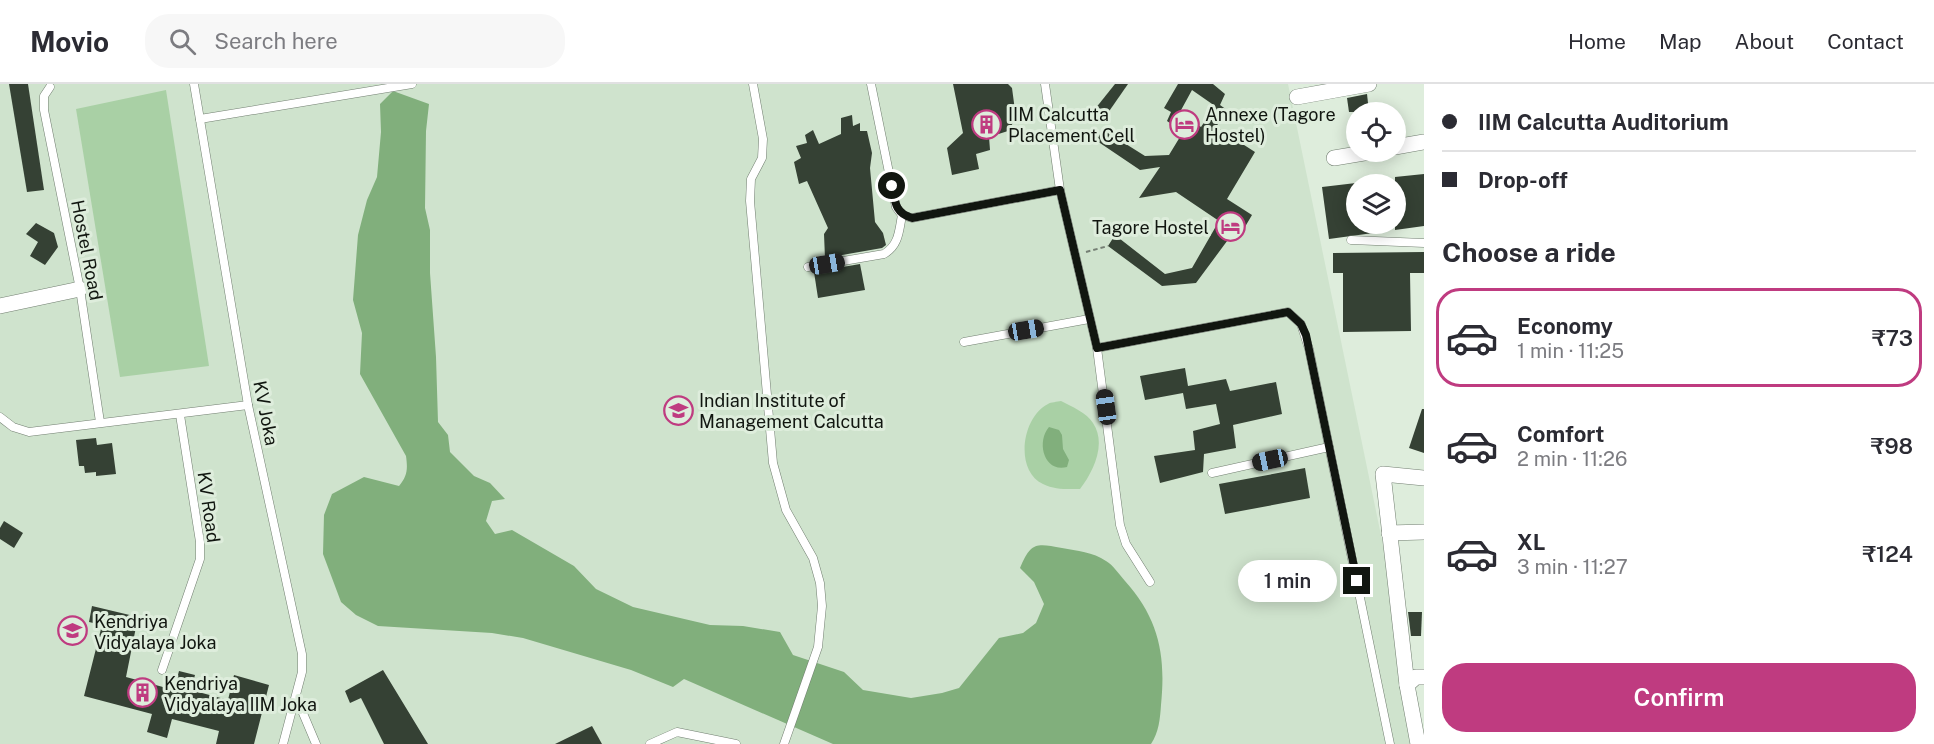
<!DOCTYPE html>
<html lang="en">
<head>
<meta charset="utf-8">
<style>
	body { margin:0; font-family:"Public Sans",sans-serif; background:#f7f7f7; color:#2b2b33; height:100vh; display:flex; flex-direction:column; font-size:22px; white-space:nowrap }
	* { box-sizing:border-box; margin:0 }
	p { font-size:20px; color:#7c7c81 }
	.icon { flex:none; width:33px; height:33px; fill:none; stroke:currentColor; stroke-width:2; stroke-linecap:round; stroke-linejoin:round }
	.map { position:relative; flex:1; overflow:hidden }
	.side { display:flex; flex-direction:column; background:#fff; width:510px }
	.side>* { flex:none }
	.hud { display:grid; align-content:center; height:132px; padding:0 18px; background:#fff }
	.tools { position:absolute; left:1346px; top:18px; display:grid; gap:12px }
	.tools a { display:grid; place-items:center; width:60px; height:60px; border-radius:50%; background:#fff; box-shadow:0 3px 15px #0003; font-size:30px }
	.end { position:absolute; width:27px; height:27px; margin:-14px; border:8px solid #111610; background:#fff; box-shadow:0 0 0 3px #fff }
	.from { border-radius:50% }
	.bubble { position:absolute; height:42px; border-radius:21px; background:#fff; box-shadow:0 3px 15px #0003; font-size:20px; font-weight:600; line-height:42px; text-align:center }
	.car { position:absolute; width:18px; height:36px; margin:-18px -9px; border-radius:8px; box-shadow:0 0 4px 2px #0007; background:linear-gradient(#222 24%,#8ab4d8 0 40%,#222 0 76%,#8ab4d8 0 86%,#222 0) }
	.hud b { display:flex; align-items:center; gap:21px; height:57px; font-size:22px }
	.hud b+b { border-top:2px solid #e1e1e2 }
	.hud i { width:15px; height:15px; background:#2b2b33 }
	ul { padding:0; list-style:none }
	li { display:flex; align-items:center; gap:18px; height:99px; margin:0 12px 9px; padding:0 6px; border:3px solid transparent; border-radius:24px }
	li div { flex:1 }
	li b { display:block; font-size:22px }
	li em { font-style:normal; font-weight:600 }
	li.selected { border-color:#bf3b80 }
	li>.icon { width:54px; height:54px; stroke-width:1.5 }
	h2 { padding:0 18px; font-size:27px; line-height:72px }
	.primary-button { display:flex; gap:12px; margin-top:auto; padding:12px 18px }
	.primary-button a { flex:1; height:69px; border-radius:24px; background:#bf3b80; color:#fff; font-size:24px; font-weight:600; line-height:69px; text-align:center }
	header { display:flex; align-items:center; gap:36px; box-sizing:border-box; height:84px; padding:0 30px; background:#fff; border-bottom:2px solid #e1e1e2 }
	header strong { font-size:28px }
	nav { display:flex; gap:33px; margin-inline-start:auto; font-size:21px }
	.search { width:420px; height:54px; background:#f7f7f7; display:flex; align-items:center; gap:15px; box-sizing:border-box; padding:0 21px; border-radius:24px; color:#7c7c81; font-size:22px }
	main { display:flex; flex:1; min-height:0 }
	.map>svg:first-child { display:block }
	.built { fill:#cfe3cd }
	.green { fill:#a9d0a5 }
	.water { fill:#81af7c }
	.building { fill:#354134; fill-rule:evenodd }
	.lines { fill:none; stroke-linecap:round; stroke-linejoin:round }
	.lane-casing { stroke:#727f71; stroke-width:9 }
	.street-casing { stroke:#727f71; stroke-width:16 }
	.path { stroke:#757f74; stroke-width:2; stroke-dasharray:4.5 3; stroke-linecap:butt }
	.lane { stroke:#fff; stroke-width:8 }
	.street { stroke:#fff; stroke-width:15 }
	.route { stroke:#111610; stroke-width:8 }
	.labels { text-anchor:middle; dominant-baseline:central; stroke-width:6; stroke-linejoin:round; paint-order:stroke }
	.poi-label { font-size:18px; fill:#111610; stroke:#deeddc; text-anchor:start }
	.street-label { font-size:18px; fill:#111610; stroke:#deeddc }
</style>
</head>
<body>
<header>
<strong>Movio</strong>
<div class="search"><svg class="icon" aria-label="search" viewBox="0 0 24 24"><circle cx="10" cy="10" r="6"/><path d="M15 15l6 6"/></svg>Search here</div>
<nav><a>Home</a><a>Map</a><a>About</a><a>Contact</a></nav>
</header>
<main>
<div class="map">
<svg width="1424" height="660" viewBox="0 0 1424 660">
	<rect width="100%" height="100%" fill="#deeddc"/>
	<path class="built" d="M0 0H1288L1424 660H0Z"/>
	<g class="green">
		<path d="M166 6 209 282 120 293 76 25Z"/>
		<path d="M1061 317C1071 322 1087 329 1093 339 1107 360 1093 388 1080 405 1067 405 1055 406 1043 400 1014 386 1022 333 1048 320 1051 318 1057 318 1061 317Z"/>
	</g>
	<g class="water">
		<path d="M393 7 429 20 426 47 425 124 430 146V189L436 273 438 338 448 351 450 368 474 392 490 399 505 415 492 417 486 437 495 450 512 446 574 482 596 505 633 523 710 541 743 542 780 548 793 571 844 588 863 606 911 614 942 609 959 604 999 554 1023 549 1036 539 1044 520 1034 498 1020 484C1031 458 1036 459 1062 464 1077 467 1093 468 1106 477 1113 481 1119 490 1125 497 1159 535 1166 571 1161 621 1160 635 1159 648 1151 660H833L684 595 673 603 631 586 523 554 492 549 378 542 356 531 341 518 323 470 324 431 332 410 364 393 399 402C407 392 408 386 406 372L360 290 362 249 353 216 358 151 367 116 377 93 381 48 380 20Z"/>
		<path d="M1049 343 1059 346 1062 351 1063 365 1069 376 1067 383C1044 389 1036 358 1049 343Z"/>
	</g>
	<g class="building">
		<path d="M9 0H28L44 106 27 108Z"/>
		<path d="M953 0H1008L1012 4 1016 34 1008 47 989 53 990 66 976 70 979 85 952 91 947 64 963 49Z"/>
		<path d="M1115 0H1128L1103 36 1091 30Z"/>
		<path d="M1178 0H1213L1225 10 1220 21 1227 26 1216 43 1255 68 1227 115 1252 131 1239 153 1233 149 1196 199 1162 202 1108 162 1115 151 1165 190 1192 184 1219 137 1176 108 1139 114 1160 83 1140 86 1097 57 1102 45 1145 72 1169 71 1183 48 1167 37 1171 28 1164 24ZM1192 6 1215 22 1201 43 1180 28Z"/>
		<path d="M1367 10 1369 28H1349L1347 14Z"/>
		<path d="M852 31 853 42 860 39V47H867L872 69 870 84 875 138 883 149 886 161 882 164 825 174 824 150 828 144 807 97 799 100 794 78 801 74 796 62 807 59 805 51 813 46 819 60 841 50V34Z"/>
		<path d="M1424 90V142L1395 146V93Z"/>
		<path d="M1356 99V140H1388V147L1329 155 1322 103Z"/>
		<path d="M36 139 54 149 58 163 45 181 30 172 38 158 26 150Z"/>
		<path d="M1424 168V189H1410L1411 247 1343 248V189H1333V169Z"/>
		<path d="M860 180 865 206 818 214 814 188Z"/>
		<path d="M1185 284 1188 302 1226 295 1230 307 1276 298 1282 330 1233 341 1236 364 1204 370 1203 388 1160 399 1154 372 1195 366 1193 347 1220 340 1216 320 1186 325 1183 309 1145 316 1140 292Z"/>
		<path d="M1422 325H1424V369L1409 364Z"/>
		<path d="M96 354 97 361 112 359 116 390 96 392V388L85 389 84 382H79L76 356Z"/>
		<path d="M1305 384 1310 414 1225 430 1219 400Z"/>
		<path d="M4 437 23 449 14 464 0 455V444Z"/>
		<path d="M92 522 138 533 126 593 174 606 179 587 195 591 191 606 228 616 234 591 269 601 254 660H216L219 647 172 635 167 654 147 648 152 630 84 612 102 541 89 538Z"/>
		<path d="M1408 528H1422L1421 552H1411Z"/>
		<path d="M383 586 428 660H384L361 614 350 619 345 607Z"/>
		<path d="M592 642 602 660H555Z"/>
	</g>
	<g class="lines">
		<defs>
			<g id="lane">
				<path d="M194 0 248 321 302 570V588L283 660"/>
				<path d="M753 0 763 55 762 74 751 95 750 117 773 379 786 426 813 474 820 499 822 522 818 563 784 660"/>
				<path d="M871 0 896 123 902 131 912 134 1060 106"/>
				<path d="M1045 0 1060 106 1097 264 1120 441 1126 460 1150 498"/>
				<path d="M50 3 44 12V26L80 205 100 338"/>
				<path d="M200 35 412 0"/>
				<path d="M1351 156 1424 159"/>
				<path d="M808 183 884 170C899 161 899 147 902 131"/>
				<path d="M964 258 1089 235"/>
				<path d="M1097 264 1288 228 1301 240 1309 265 1390 660"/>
				<path d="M0 333 13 343 29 348 248 321"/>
				<path d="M1212 389 1329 363"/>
				<path d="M162 586 200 475V458L180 331"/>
				<path d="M297 615 316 660"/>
				<path d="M650 660 677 648 736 660"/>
			</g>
			<g id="street">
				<path d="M1297 13 1369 0"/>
				<path d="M1395 63 1424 58"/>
				<path d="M1334 74 1370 68"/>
				<path d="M0 222 80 205"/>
				<path d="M1389 449 1424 448"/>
				<path d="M1407 601 1383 390 1424 394"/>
				<path d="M1418 660 1407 601 1416 593H1424"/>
			</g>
		</defs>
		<use href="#lane" class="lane-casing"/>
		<use href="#street" class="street-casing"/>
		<path class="path" d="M1086 168 1108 162"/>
		<use href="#lane" class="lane"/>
		<use href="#street" class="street"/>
	</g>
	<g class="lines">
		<path class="route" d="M892 102C895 118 895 129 912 134L1060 106 1097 264 1288 228 1301 240 1306 251 1357 497"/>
	</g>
	<defs>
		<symbol id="building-ring" viewBox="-11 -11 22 22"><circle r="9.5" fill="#deeddc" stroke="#bf3b80" stroke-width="1.5"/><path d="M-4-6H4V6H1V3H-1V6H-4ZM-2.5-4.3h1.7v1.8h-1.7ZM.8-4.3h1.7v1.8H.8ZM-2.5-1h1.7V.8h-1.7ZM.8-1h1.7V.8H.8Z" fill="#bf3b80"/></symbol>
		<symbol id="hotel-ring" viewBox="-11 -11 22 22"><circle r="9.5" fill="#deeddc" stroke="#bf3b80" stroke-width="1.5"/><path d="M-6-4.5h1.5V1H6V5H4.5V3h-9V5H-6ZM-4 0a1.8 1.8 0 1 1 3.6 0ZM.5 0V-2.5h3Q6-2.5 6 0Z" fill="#bf3b80"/></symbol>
		<symbol id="university-ring" viewBox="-11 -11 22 22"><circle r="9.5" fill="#deeddc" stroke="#bf3b80" stroke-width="1.5"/><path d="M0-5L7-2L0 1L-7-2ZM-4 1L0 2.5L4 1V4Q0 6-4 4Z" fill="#bf3b80"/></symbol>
		<symbol id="school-ring" viewBox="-11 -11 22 22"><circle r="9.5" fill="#deeddc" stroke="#bf3b80" stroke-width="1.5"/><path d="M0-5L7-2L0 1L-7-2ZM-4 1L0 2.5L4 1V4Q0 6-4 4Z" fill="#bf3b80"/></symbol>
	</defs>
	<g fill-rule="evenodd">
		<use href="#building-ring" x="970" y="24" width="33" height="33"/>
		<use href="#hotel-ring" x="1168" y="24" width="33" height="33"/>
		<use href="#hotel-ring" x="1214" y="126" width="33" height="33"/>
		<use href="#university-ring" x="662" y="310" width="33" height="33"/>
		<use href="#school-ring" x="56" y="530" width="33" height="33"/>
		<use href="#building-ring" x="126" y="592" width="33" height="33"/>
	</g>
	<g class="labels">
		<g class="poi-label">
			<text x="1008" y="30">IIM Calcutta<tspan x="1008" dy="21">Placement Cell</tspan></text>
			<text x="1205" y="30">Annexe (Tagore<tspan x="1205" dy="21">Hostel)</tspan></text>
			<text x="1209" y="143" text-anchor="end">Tagore Hostel</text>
			<text x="699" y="316">Indian Institute of<tspan x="699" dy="21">Management Calcutta</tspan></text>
			<text x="94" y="537">Kendriya<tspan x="94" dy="21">Vidyalaya Joka</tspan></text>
			<text x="164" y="599">Kendriya<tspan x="164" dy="21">Vidyalaya IIM Joka</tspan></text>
		</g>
		<g class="street-label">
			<text transform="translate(87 166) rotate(79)">Hostel Road</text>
			<text transform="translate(266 329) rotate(79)">KV Joka</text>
			<text transform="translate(209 423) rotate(82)">KV Road</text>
		</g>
	</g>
</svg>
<div class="tools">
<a><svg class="icon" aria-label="locate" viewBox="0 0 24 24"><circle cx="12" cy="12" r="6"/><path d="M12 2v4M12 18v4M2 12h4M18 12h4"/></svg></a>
<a><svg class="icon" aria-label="layers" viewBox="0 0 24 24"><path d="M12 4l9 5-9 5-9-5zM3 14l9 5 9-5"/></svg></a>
</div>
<i class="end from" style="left:892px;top:102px"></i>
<i class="end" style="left:1357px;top:497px"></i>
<div class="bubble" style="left:1238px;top:476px;width:99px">1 min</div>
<i class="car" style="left:827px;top:180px;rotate:81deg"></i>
<i class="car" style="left:1026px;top:246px;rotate:80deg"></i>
<i class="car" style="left:1106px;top:323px;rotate:352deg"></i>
<i class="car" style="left:1270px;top:376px;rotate:258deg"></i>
</div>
<section class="side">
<div class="hud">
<b><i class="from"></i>IIM Calcutta Auditorium</b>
<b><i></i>Drop-off</b>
</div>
<h2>Choose a ride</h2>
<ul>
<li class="selected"><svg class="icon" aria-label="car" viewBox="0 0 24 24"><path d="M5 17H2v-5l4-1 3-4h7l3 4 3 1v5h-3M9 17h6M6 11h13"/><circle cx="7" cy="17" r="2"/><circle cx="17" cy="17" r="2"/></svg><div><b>Economy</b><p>1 min · 11:25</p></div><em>₹73</em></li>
<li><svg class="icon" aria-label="car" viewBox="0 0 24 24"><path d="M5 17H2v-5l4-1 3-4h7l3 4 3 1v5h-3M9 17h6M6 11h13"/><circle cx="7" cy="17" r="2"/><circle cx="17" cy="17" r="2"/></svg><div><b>Comfort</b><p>2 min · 11:26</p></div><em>₹98</em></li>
<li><svg class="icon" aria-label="car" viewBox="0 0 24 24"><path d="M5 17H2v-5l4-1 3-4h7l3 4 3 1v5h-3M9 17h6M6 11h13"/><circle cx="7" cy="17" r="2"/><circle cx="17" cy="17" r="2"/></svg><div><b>XL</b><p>3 min · 11:27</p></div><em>₹124</em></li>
</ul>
<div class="primary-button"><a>Confirm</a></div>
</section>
</main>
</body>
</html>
